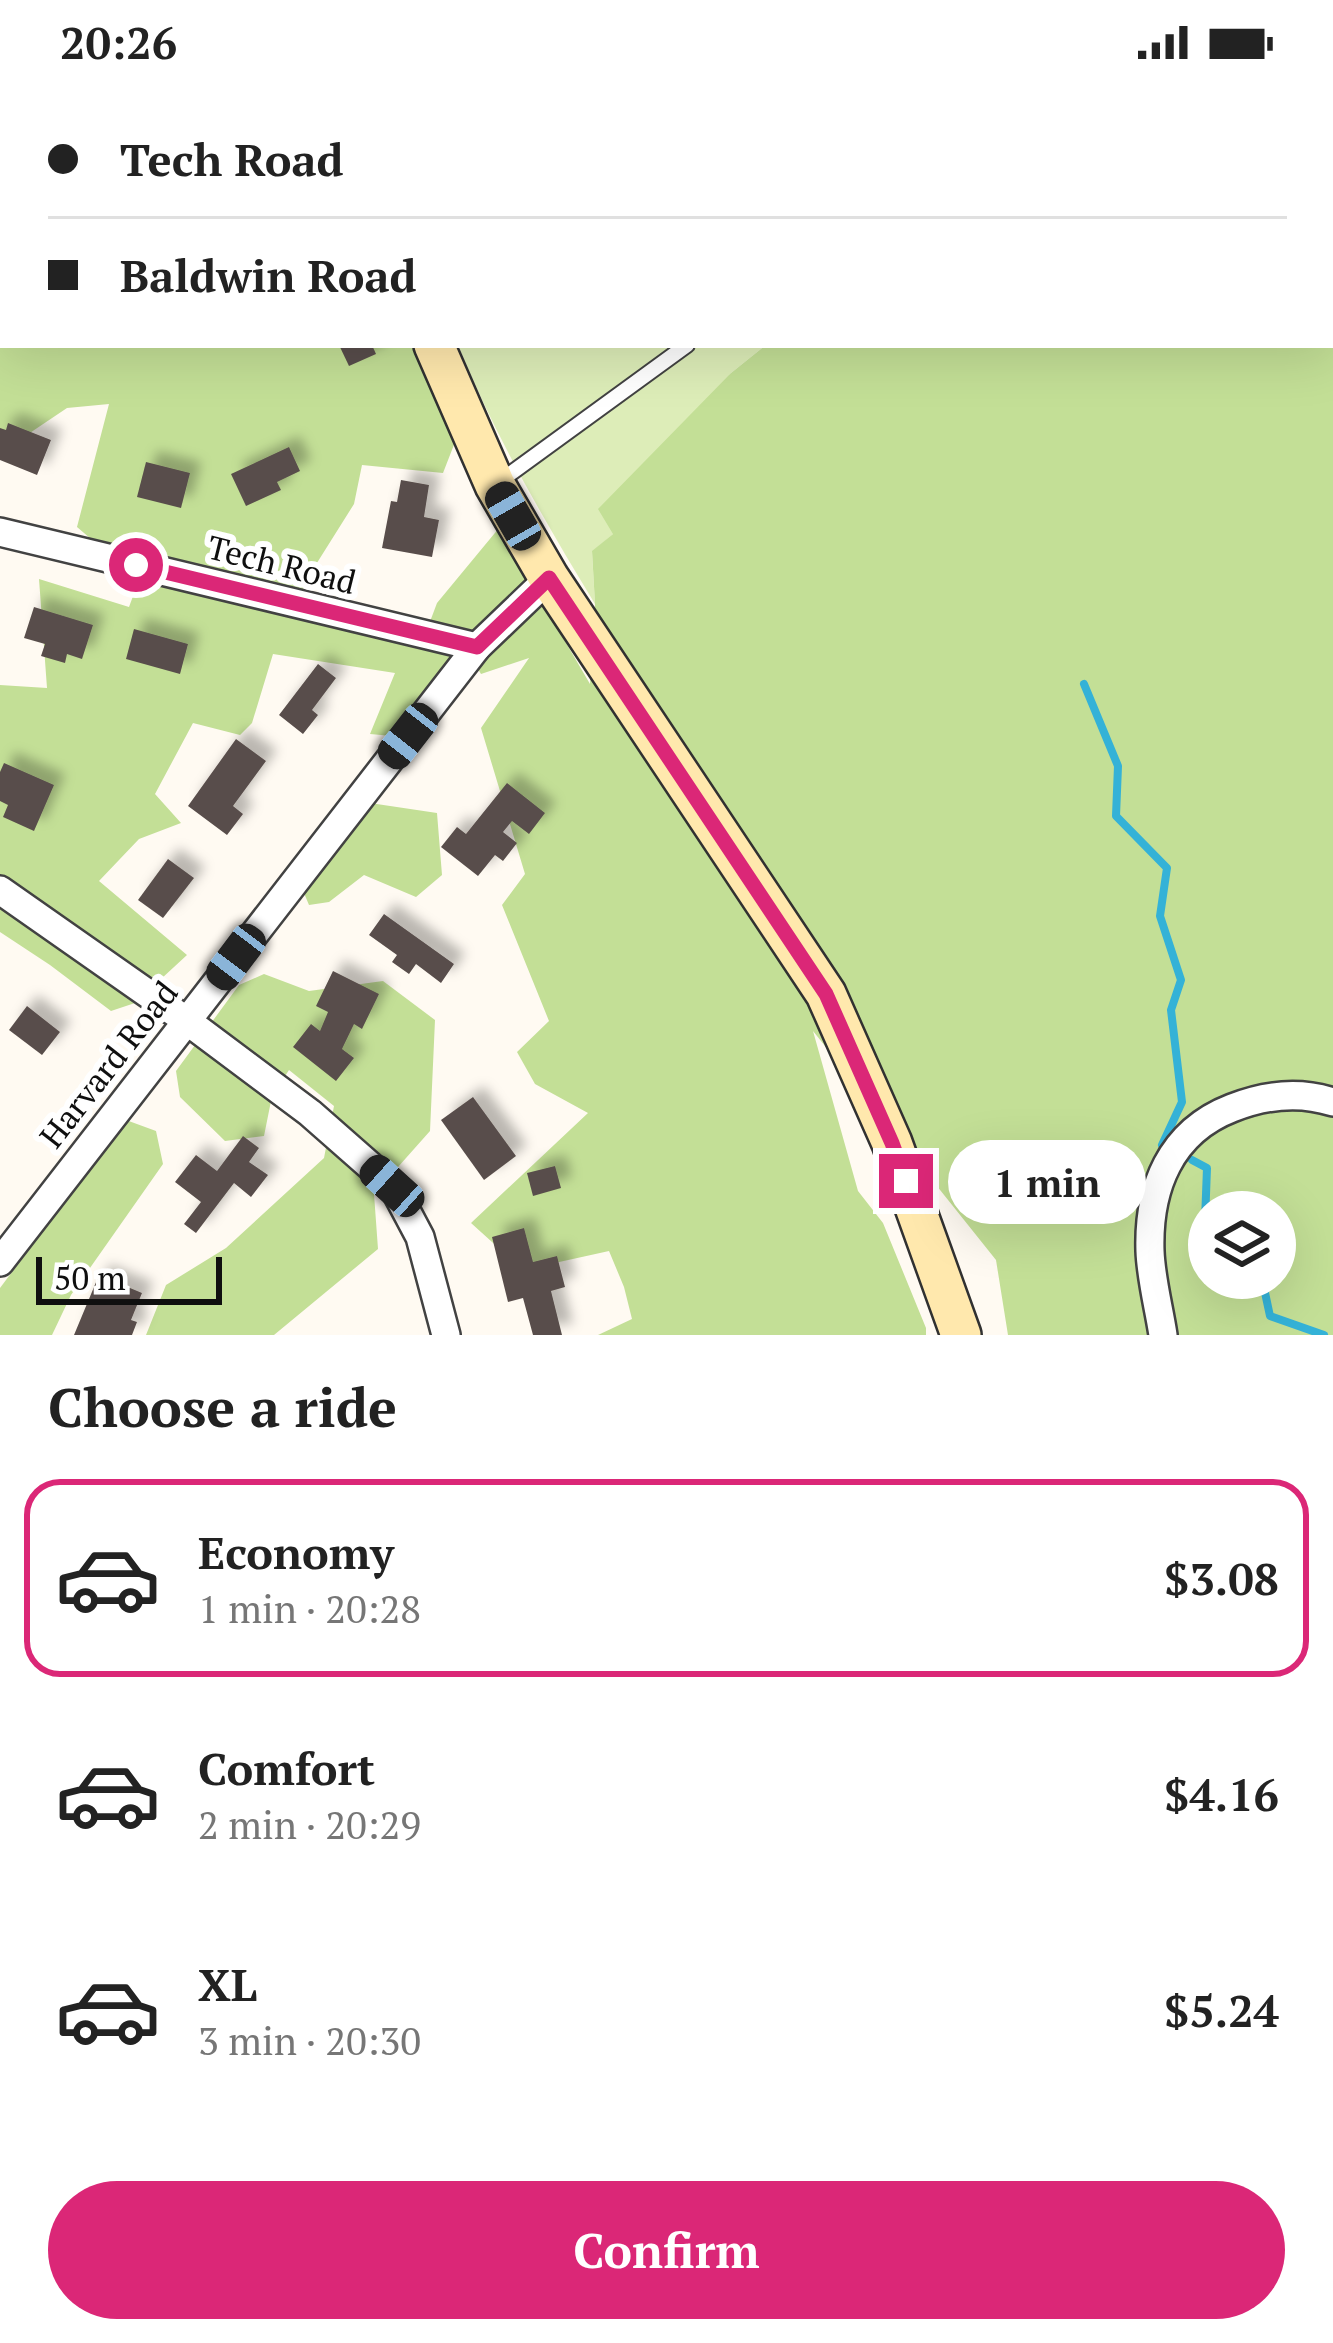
<!DOCTYPE html>
<html lang="en">
<head>
<meta charset="utf-8">
<style>
	body { margin:0; font-family:"PT Serif",serif; background:#f2f2f2; color:#222; height:100vh; display:flex; flex-direction:column; font-size:45px; white-space:nowrap }
	* { box-sizing:border-box; margin:0 }
	p { font-size:39px; color:#767676 }
	.icon { flex:none; width:66px; height:66px; fill:none; stroke:currentColor; stroke-width:2; stroke-linecap:round; stroke-linejoin:round }
	.map { position:relative; height:1251px; overflow:hidden }
	.panel { display:flex; flex-direction:column; background:#fff; flex:1 }
	.panel>* { flex:none }
	.hud { position:absolute; left:0px; top:0px; width:1335px; height:264px; box-shadow:0 12px 48px #0002; display:grid; align-content:center; height:264px; padding:0 48px; background:#fff }
	.controls { position:absolute; left:1188px; top:1107px; display:grid; gap:24px }
	.controls a { display:grid; place-items:center; width:108px; height:108px; border-radius:50%; background:#fff; box-shadow:0 12px 48px #0002; font-size:60px }
	.scale { position:absolute; left:36px; bottom:30px; width:186px; box-sizing:border-box; padding-left:12px; border:6px solid #0f0f0f; border-top:0; font-size:33px; line-height:42px; white-space:nowrap; color:#0f0f0f; -webkit-text-stroke:9px #fff; paint-order:stroke }
	.end { position:absolute; width:54px; height:54px; margin:-27px; border:15px solid #db2777; background:#fff; box-shadow:0 0 0 6px #fff }
	.from { border-radius:50% }
	.bubble { position:absolute; height:84px; border-radius:42px; background:#fff; box-shadow:0 12px 48px #0002; font-size:39px; font-weight:600; line-height:84px; text-align:center }
	.car { position:absolute; width:36px; height:72px; margin:-36px -18px; border-radius:15px; box-shadow:0 0 9px 3px #0007; background:linear-gradient(#222 24%,#8ab4d8 0 40%,#222 0 76%,#8ab4d8 0 86%,#222 0) }
	.hud b { display:flex; align-items:center; gap:42px; height:114px; font-size:45px }
	.hud b+b { border-top:3px solid #e0e0e0 }
	.hud i { width:30px; height:30px; background:#222 }
	ul { padding:0; list-style:none }
	li { display:flex; align-items:center; gap:36px; height:198px; margin:0 24px 18px; padding:0 24px; border:6px solid transparent; border-radius:36px }
	li div { flex:1 }
	li b { display:block; font-size:45px }
	li em { font-style:normal; font-weight:600 }
	li.on { border-color:#db2777 }
	li>.icon { width:108px; height:108px; stroke-width:1.5 }
	h2 { padding:0 48px; font-size:54px; line-height:144px }
	.cta { display:flex; gap:24px; margin-top:auto; padding:24px 48px }
	.cta a { flex:1; height:138px; border-radius:72px; background:#db2777; color:#fff; font-size:48px; font-weight:600; line-height:138px; text-align:center }
	.status { display:flex; justify-content:space-between; align-items:center; height:84px; padding:0 60px; background:#fff; direction:ltr }
	.status svg { height:33px; fill:currentColor }
	.map>svg:first-child { display:block }
	.green { fill:#ddedb8 }
	.forest { fill:#c3df96; fill-rule:evenodd }
	.lines { fill:none; stroke-linecap:round; stroke-linejoin:round }
	.stream { stroke:#34b2d7; stroke-width:8 }
	.building { fill:#594e4b; filter:url(#shadow) }
	.lane-casing { stroke:#424242; stroke-width:18 }
	.street-casing { stroke:#424242; stroke-width:32 }
	.secondary-casing { stroke:#313131; stroke-width:44 }
	.path { stroke:#313131; stroke-width:4.5; stroke-dasharray:12 6; stroke-linecap:butt }
	.lane { stroke:#fff; stroke-width:14 }
	.street { stroke:#fff; stroke-width:27 }
	.secondary { stroke:#ffe8ad; stroke-width:39 }
	.route { stroke:#db2777; stroke-width:15 }
	.labels { text-anchor:middle; dominant-baseline:central; stroke-width:12; stroke-linejoin:round; paint-order:stroke }
	.street-label { font-size:33px; fill:#0f0f0f; stroke:#fff }
</style>
</head>
<body>
<div class="status"><b>20:26</b><svg viewBox="0 0 49 12"><path d="M0 12V9h3v3zM5 12V6h3v6zM10 12V3h3v9zM15 12V0h3v12zM26 1h20v11H26zM47 4h2v5h-2z"/></svg></div>
<div class="map">
<svg width="1333" height="1251" viewBox="0 0 1333 1251">
	<defs>
		<filter id="shadow"><feDropShadow dx="11" dy="-11" stdDeviation="6" flood-color="#0004"/></filter>
	</defs>
	<rect width="100%" height="100%" fill="#fffaf2"/>
	<g class="green">
		<path d="M381 0H1333V125L1332 3H382Z"/>
		<path d="M458 261H766L731 289 613 450 592 468 595 520C544 436 495 352 458 261Z"/>
	</g>
	<g class="forest">
		<path d="M0 0H62L61 3H3V261H415L457 353 443 389 362 381 354 420 310 490 292 529 422 559 437 519 499 444 590 600 595 520 592 467 613 450 598 425 731 289 766 261H1332L1333 125V1251H1008L996 1176 813 947 858 1107 883 1139 926 1244V1251H598L632 1235 624 1203 609 1167 523 1186 471 1139 588 1029 535 1000 517 968 549 937 502 821 525 790 481 644 529 574 481 590 468 568 392 652 370 650 395 589 273 570 252 639 240 651 193 639 155 710 181 739 139 755 99 797 187 871 135 919 111 927 50 881 0 848V601L47 604 39 495 129 523 139 496 77 443 109 320 67 324 0 369ZM1209 1128H1275V1194H1209Z"/>
		<path d="M370 719 437 729 442 791 416 813 364 791 329 818 309 821 301 802Z"/>
		<path d="M264 890 309 907 383 897 435 936 430 1047 374 1110 378 1165 274 1251H146L166 1201 226 1164 324 1074 334 1022 289 986 272 1012 264 1052 225 1057 180 1013 176 987 239 901Z"/>
		<path d="M126 1036 156 1047 163 1080 71 1211 52 1251H0V1204Z"/>
	</g>
	<g class="lines">
		<g class="stream">
			<path d="M1084 600 1118 682 1116 732 1167 784 1160 832 1181 896 1171 926 1182 1018 1162 1061"/>
			<path d="M1192 1076 1207 1084 1205 1137 1209 1142"/>
			<path d="M1253 1194 1264 1204 1270 1232 1324 1251"/>
		</g>
	</g>
	<g class="building">
		<path d="M339 261H372L376 270 349 282Z"/>
		<path d="M8 339 51 356 37 391 0 376V344L6 346Z"/>
		<path d="M289 363 300 387 277 398 281 406 246 422 231 390Z"/>
		<path d="M146 378 190 389 181 424 137 413Z"/>
		<path d="M401 396 429 401 424 433 439 436 432 473 382 464 391 417 397 418Z"/>
		<path d="M34 523 93 541 82 575 67 570 65 579 41 572 45 560 24 554Z"/>
		<path d="M134 545 188 560 180 590 126 575Z"/>
		<path d="M318 580 336 594 312 626 318 631 303 650 279 631Z"/>
		<path d="M236 655 266 677 233 722 243 730 227 751 188 722Z"/>
		<path d="M4 679 54 701 34 747 3 733 8 721 0 717V688Z"/>
		<path d="M507 699 545 729 529 750 512 737 503 748 517 759 503 777 495 771 478 792 441 763 457 743 466 750Z"/>
		<path d="M168 775 194 794 163 834 138 816Z"/>
		<path d="M384 830 454 880 441 899 416 880 409 890 392 878 397 871 369 851Z"/>
		<path d="M333 887 379 910 362 945 354 940 342 965 354 974 336 997 293 963 311 940 320 947 328 928 316 922Z"/>
		<path d="M27 922 60 948 42 971 9 946Z"/>
		<path d="M473 1013 516 1072 484 1096 441 1036Z"/>
		<path d="M243 1052 259 1064 249 1078 268 1091 251 1113 234 1099 196 1149 184 1140 201 1118 175 1098 196 1071 217 1087Z"/>
		<path d="M555 1082 561 1104 533 1112 527 1089Z"/>
		<path d="M524 1144 533 1178 557 1172 565 1203 551 1207 562 1251H533L523 1214 508 1218 492 1153Z"/>
		<path d="M99 1191 142 1209 131 1236 137 1238 132 1251H74Z"/>
	</g>
	<g class="lines">
		<defs>
			<g id="lane">
				<path d="M889 0 891 3"/>
				<path d="M499 398 687 261"/>
			</g>
			<g id="street">
				<path d="M0 448 477 563"/>
				<path d="M0 806 187 937 310 1029 393 1102 420 1153 446 1251"/>
				<path d="M0 1178 477 563 549 494"/>
				<path d="M1163 1251C1159 1224 1151 1195 1150 1167 1148 1104 1170 1048 1232 1024 1265 1011 1299 1007 1333 1018"/>
			</g>
			<g id="secondary">
				<path d="M322 0 323 3"/>
				<path d="M434 261 495 401 549 494 826 910 892 1059 961 1251"/>
			</g>
		</defs>
		<use href="#lane" class="lane-casing"/>
		<use href="#street" class="street-casing"/>
		<use href="#secondary" class="secondary-casing"/>
		<g class="path">
			<path d="M642 3 643 0"/>
			<path d="M733 3 737 0"/>
			<path d="M783 3 787 0"/>
		</g>
		<use href="#lane" class="lane"/>
		<use href="#street" class="street"/>
		<use href="#secondary" class="secondary"/>
	</g>
	<g class="lines">
		<path class="route" d="M136 481 477 563 549 494 826 910 892 1059 906 1097"/>
	</g>
	<g class="labels">
		<g class="street-label">
			<text transform="translate(282 480) rotate(14)">Tech Road</text>
			<text transform="translate(108 980) rotate(-52)">Harvard Road</text>
		</g>
	</g>
</svg>
<div class="controls">
<a><svg class="icon" aria-label="layers" viewBox="0 0 24 24"><path d="M12 4l9 5-9 5-9-5zM3 14l9 5 9-5"/></svg></a>
</div>
<div class="scale">50 m</div>
<i class="end from" style="left:136px;top:481px"></i>
<i class="end" style="left:906px;top:1097px"></i>
<div class="bubble" style="left:948px;top:1056px;width:198px">1 min</div>
<i class="car" style="left:513px;top:432px;rotate:330deg"></i>
<i class="car" style="left:408px;top:652px;rotate:218deg"></i>
<i class="car" style="left:236px;top:873px;rotate:217deg"></i>
<i class="car" style="left:392px;top:1102px;rotate:312deg"></i>
<div class="hud">
<b><i class="from"></i>Tech Road</b>
<b><i></i>Baldwin Road</b>
</div>
</div>
<section class="panel">
<h2>Choose a ride</h2>
<ul>
<li class="on"><svg class="icon" aria-label="car" viewBox="0 0 24 24"><path d="M5 17H2v-5l4-1 3-4h7l3 4 3 1v5h-3M9 17h6M6 11h13"/><circle cx="7" cy="17" r="2"/><circle cx="17" cy="17" r="2"/></svg><div><b>Economy</b><p>1 min · 20:28</p></div><em>$3.08</em></li>
<li><svg class="icon" aria-label="car" viewBox="0 0 24 24"><path d="M5 17H2v-5l4-1 3-4h7l3 4 3 1v5h-3M9 17h6M6 11h13"/><circle cx="7" cy="17" r="2"/><circle cx="17" cy="17" r="2"/></svg><div><b>Comfort</b><p>2 min · 20:29</p></div><em>$4.16</em></li>
<li><svg class="icon" aria-label="car" viewBox="0 0 24 24"><path d="M5 17H2v-5l4-1 3-4h7l3 4 3 1v5h-3M9 17h6M6 11h13"/><circle cx="7" cy="17" r="2"/><circle cx="17" cy="17" r="2"/></svg><div><b>XL</b><p>3 min · 20:30</p></div><em>$5.24</em></li>
</ul>
<div class="cta"><a>Confirm</a></div>
</section>
</body>
</html>
